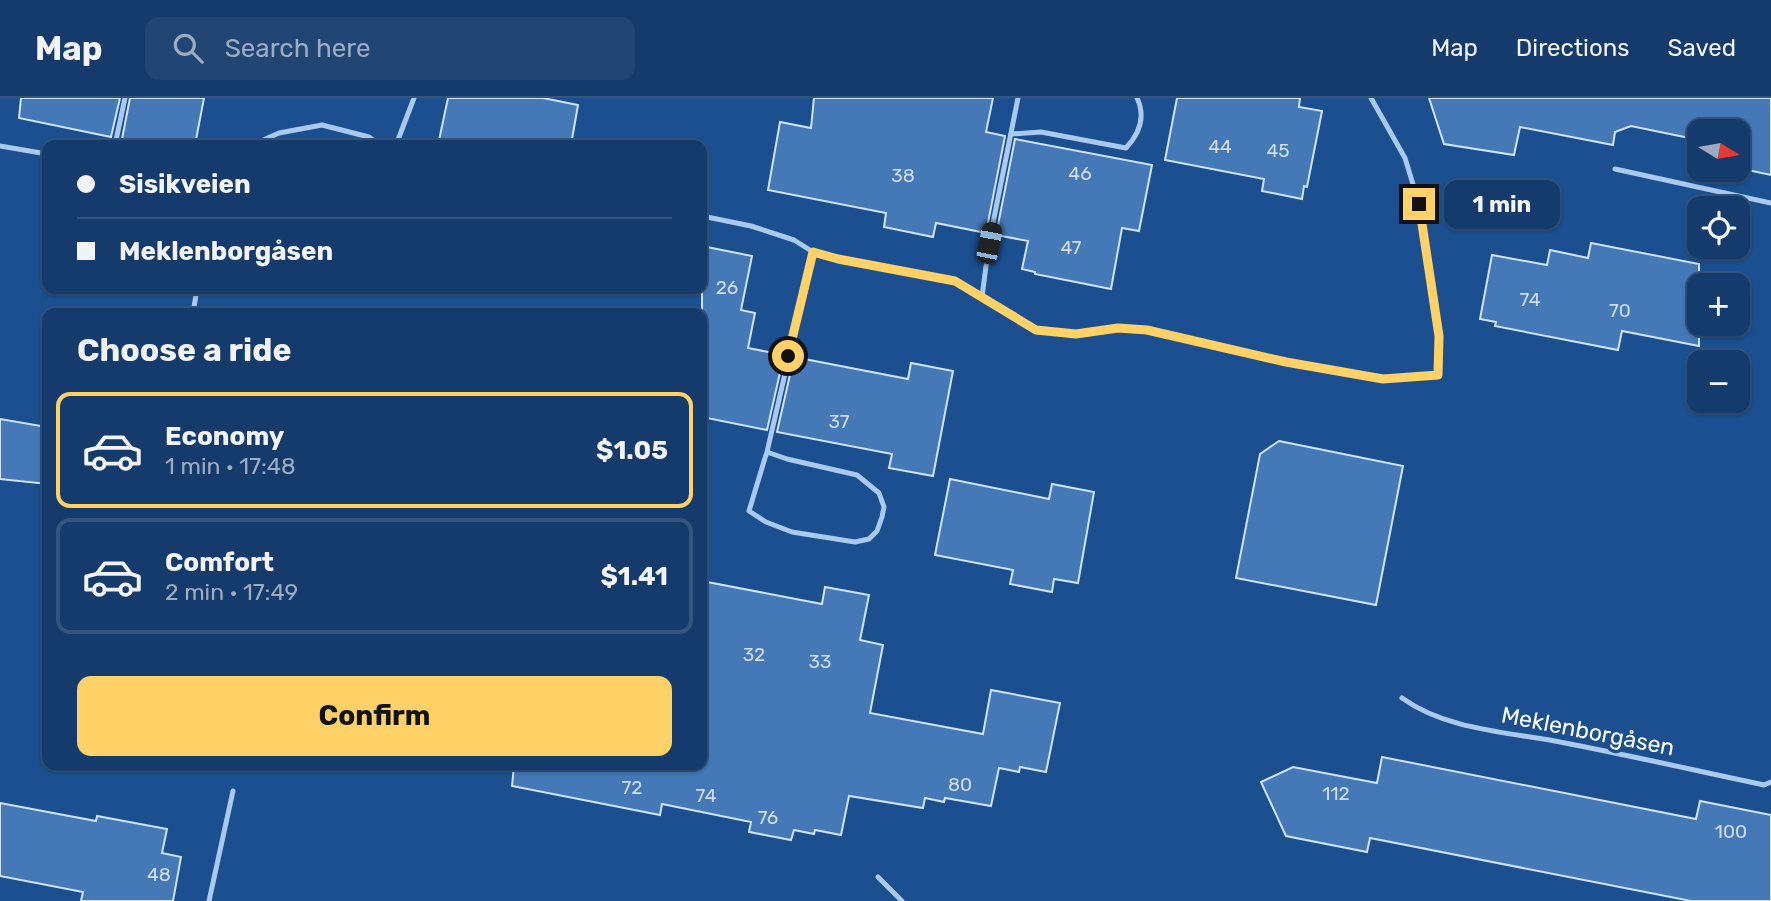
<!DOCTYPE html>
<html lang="en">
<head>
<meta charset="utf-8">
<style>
	body { margin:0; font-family:Rubik,sans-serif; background:#214673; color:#f1f3f6; height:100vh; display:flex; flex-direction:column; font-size:26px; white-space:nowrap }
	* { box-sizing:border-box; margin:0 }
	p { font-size:23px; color:#9dadc1 }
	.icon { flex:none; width:38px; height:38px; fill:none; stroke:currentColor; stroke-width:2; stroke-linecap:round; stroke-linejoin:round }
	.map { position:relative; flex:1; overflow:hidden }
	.details { position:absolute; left:42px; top:210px; width:665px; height:462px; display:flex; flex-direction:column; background:#143b6b; border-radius:14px; box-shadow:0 2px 5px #0004,0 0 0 2px #33557e }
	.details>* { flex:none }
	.top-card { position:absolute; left:42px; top:42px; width:665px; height:154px; border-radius:14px; box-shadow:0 2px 5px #0004,0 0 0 2px #33557e; display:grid; align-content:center; height:154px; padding:0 35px; background:#143b6b }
	.needle { width:46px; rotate:101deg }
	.buttons { position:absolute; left:1687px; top:21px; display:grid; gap:14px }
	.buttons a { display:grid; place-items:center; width:63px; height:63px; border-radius:14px; background:#143b6b; box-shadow:0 2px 5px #0004,0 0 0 2px #33557e; font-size:35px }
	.end { position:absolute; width:32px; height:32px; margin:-16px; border:9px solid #ffd166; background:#111; box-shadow:0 0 0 4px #111 }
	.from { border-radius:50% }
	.bubble { position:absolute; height:49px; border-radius:14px; background:#143b6b; box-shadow:0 2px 5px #0004,0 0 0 2px #33557e; font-size:23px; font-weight:700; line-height:49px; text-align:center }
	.car { position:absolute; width:21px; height:42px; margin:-21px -10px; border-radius:9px; box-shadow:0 0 5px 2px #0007; background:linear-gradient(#222 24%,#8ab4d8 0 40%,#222 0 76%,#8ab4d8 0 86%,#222 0) }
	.top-card b { display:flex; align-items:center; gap:24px; height:66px; font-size:26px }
	.top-card b+b { border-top:2px solid #33557e }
	.top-card i { width:18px; height:18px; background:#f1f3f6 }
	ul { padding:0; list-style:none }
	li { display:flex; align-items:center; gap:21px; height:116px; margin:0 14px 10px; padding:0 21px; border:4px solid #33557e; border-radius:14px }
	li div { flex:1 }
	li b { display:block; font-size:26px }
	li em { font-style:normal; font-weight:700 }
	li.current { border-color:#ffd166 }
	li>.icon { width:63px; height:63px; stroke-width:1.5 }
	h2 { padding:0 35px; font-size:32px; line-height:84px }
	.button { display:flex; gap:14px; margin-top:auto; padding:14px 35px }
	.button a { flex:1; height:80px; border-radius:14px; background:#ffd166; color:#111; font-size:28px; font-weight:700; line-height:80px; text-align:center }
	header { display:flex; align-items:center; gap:42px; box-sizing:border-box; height:98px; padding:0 35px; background:#143b6b; border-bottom:2px solid #33557e }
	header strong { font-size:33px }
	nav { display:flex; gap:38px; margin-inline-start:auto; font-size:24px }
	.search { width:490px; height:63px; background:#214673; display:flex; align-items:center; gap:18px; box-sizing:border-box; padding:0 24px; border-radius:14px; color:#9dadc1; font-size:26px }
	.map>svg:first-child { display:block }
	.building { fill:#4478b7; stroke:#cfe3fa; stroke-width:2 }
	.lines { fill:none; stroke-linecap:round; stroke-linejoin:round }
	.service { stroke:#a9c9ee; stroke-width:5 }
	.route { stroke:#ffd166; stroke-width:9 }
	.labels { text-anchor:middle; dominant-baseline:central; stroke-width:7; stroke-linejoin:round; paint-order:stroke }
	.number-label { font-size:19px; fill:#d0dded }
	.street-label { font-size:23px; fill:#fff; stroke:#1b4f8f }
</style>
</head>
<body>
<header>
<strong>Map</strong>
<div class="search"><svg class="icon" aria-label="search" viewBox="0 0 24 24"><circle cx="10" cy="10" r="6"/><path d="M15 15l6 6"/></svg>Search here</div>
<nav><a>Map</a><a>Directions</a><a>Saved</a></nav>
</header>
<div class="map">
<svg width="1771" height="803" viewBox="0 0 1771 803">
	<rect width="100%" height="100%" fill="#1b4f8f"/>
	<g class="building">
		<path d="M21 0H120L111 39 19 20Z"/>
		<path d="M130 0H204L195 47H151L122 41Z"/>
		<path d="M448 0H543L578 7 571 47H438Z"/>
		<path d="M814 0H993L986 34 1005 38 986 135 936 125 933 139 884 129 886 115 768 92 780 24 811 30Z"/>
		<path d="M1177 0H1300L1299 9 1322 13 1307 89 1304 88 1302 101 1262 93 1264 81 1165 62Z"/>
		<path d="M1429 0H1771V77L1738 70V33H1699V42L1631 28 1615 34 1613 47 1520 29 1514 57 1444 46Z"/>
		<path d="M1015 41 1152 67 1139 133 1122 130 1111 191 1035 176V174L1022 171 1028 143 996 137Z"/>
		<path d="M1591 145 1699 166V248L1622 233 1618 252 1495 228 1496 224 1480 221 1492 157 1547 167 1550 152 1588 160Z"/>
		<path d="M702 148 752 158 741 212 755 215 748 250 784 257 767 332 702 319Z"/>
		<path d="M794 259 908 281 911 265 953 273 933 378 889 370 892 356 777 334Z"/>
		<path d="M0 321 47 329V386L0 381Z"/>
		<path d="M1279 343 1403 368 1376 507 1236 480 1260 356Z"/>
		<path d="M950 381 1049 401 1052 386 1094 394 1078 485 1054 481 1052 494 1010 486 1013 472 935 457Z"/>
		<path d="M702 483 822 506 825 489 869 497 860 542 883 547 870 615 983 636 991 592 1060 605 1046 674 1020 669 1019 674 999 670 991 708 945 700 944 704 925 700 923 710 849 698 841 737 815 732 814 736 794 732 791 742 749 734 751 724 662 706 660 717 512 688 514 667H702Z"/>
		<path d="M1382 659 1696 721 1700 703 1771 717V803H1691L1370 740 1367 754 1286 738 1261 684 1293 669 1377 685Z"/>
		<path d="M0 705 96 723 97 718 167 731 162 755 181 759 173 803H81L83 794 0 778Z"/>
	</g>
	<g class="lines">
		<g class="service">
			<path d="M1011 36 1041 34 1126 50C1140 35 1146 19 1137 0"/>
			<path d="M115 47 125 0"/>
			<path d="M252 47 279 35 322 27 369 39 379 47"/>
			<path d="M396 47 414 0"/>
			<path d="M0 48 47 56"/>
			<path d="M1615 71 1771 105"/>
			<path d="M702 118 751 128 794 142 813 154 838 161 955 183 1036 231 1076 236 1118 230 1147 232 1286 264 1383 281 1438 277 1439 238 1419 106 1405 60 1371 0"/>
			<path d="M982 199 989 145 1018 0"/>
			<path d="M193 215 197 191"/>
			<path d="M767 354 787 361 857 377 879 395 884 409 882 419 877 433 869 441 855 444 792 434 766 424 749 413 765 360 767 354 813 154"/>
			<path d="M1402 600C1448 633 1511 634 1565 645 1632 658 1698 673 1764 687L1771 684"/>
			<path d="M878 779 902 803"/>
			<path d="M209 803 233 693"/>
		</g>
	</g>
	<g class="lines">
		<path class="route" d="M788 258 813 154 838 161 955 183 1036 232 1076 236 1118 230 1147 232 1286 264 1383 281 1438 277 1439 238 1419 106"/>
	</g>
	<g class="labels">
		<g class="number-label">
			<text x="1220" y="48">44</text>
			<text x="1278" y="52">45</text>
			<text x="1080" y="75">46</text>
			<text x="903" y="77">38</text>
			<text x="1071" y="149">47</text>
			<text x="727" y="189">26</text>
			<text x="1530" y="201">74</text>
			<text x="1620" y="212">70</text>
			<text x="839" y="323">37</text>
			<text x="754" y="556">32</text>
			<text x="820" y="563">33</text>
			<text x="960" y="686">80</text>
			<text x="632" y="689">72</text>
			<text x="1336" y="695">112</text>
			<text x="706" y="697">74</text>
			<text x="768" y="719">76</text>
			<text x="1731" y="733">100</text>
			<text x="159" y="776">48</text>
		</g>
		<g class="street-label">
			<text transform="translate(1588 633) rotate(11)">Meklenborgåsen</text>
		</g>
	</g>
</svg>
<div class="buttons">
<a><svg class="needle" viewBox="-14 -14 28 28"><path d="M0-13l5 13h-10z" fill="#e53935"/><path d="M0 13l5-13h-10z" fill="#9dadc1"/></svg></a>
<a><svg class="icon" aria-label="locate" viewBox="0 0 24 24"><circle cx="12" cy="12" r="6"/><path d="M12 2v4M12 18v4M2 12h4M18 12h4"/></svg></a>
<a>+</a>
<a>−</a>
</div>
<i class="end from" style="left:788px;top:258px"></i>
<i class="end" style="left:1419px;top:106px"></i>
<div class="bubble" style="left:1444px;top:82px;width:116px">1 min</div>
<i class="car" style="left:989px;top:145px;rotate:11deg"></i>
<div class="top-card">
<b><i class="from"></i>Sisikveien</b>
<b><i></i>Meklenborgåsen</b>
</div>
<section class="details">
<h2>Choose a ride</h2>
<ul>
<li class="current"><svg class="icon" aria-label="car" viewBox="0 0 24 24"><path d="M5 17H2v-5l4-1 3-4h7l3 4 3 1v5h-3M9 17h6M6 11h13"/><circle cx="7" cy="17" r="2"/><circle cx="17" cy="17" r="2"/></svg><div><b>Economy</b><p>1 min · 17:48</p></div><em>$1.05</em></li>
<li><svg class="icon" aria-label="car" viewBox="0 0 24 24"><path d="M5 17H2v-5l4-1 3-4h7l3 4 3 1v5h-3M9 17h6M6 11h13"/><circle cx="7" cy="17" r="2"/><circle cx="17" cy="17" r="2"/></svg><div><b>Comfort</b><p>2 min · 17:49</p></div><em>$1.41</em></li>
</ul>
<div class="button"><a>Confirm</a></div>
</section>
</div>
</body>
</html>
